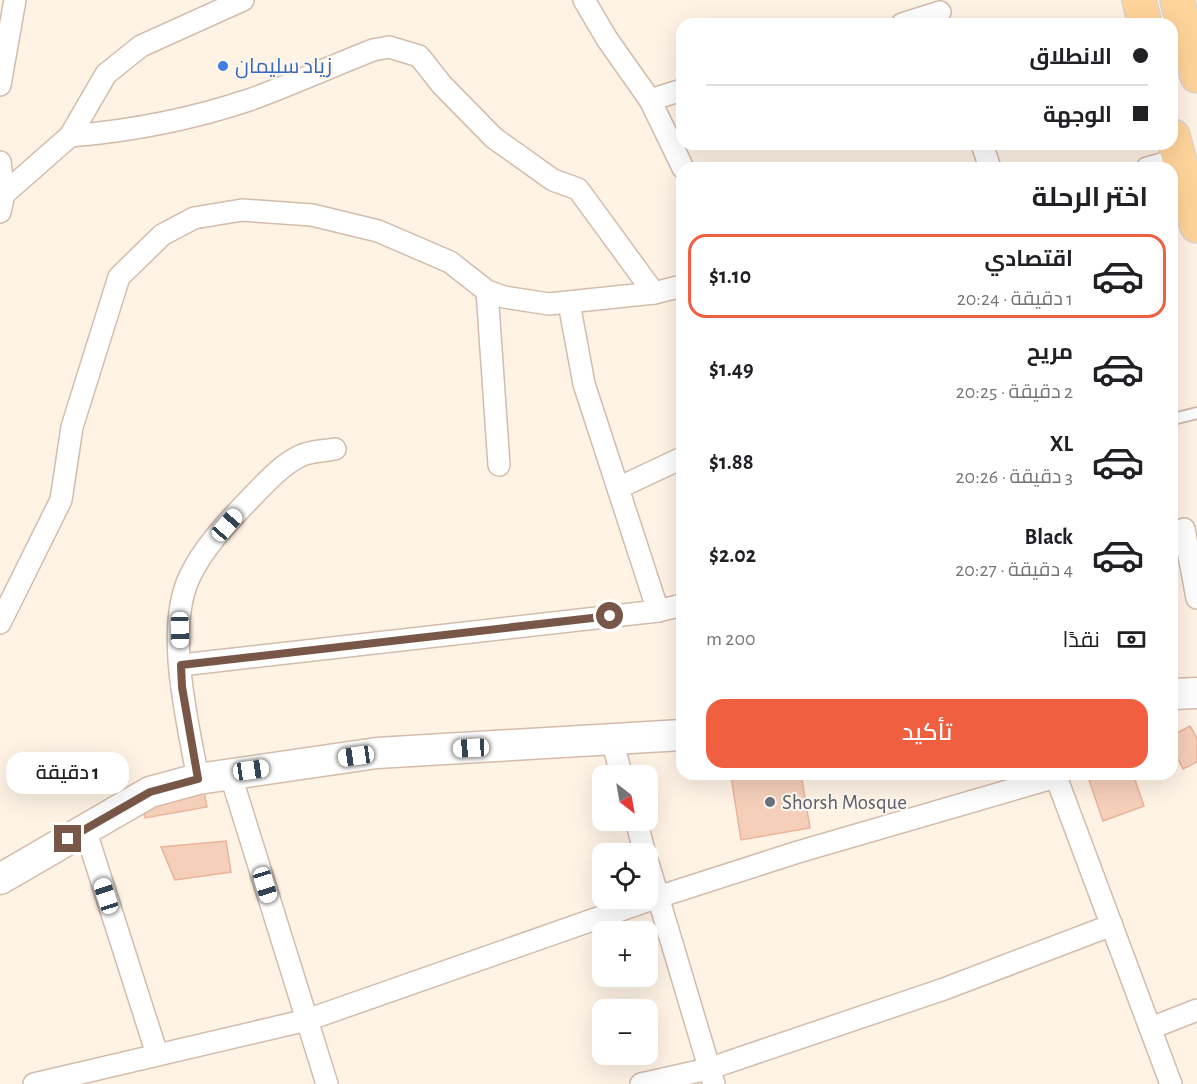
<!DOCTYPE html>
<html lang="ar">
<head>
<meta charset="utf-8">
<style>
	body { margin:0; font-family:"Alegreya Sans",Cairo,sans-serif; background:#f6f6f6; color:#202124; direction:rtl; height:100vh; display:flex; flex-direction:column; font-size:22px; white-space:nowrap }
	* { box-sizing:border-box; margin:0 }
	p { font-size:20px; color:#757577 }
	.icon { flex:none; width:33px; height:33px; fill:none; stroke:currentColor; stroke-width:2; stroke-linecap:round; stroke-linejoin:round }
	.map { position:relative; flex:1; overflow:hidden; direction:ltr }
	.side { position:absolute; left:676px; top:162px; width:502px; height:618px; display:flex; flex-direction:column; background:#fff; border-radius:18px; box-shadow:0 6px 24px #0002; direction:rtl }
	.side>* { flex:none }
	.top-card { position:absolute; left:676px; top:18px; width:502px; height:132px; border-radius:18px; box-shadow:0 6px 24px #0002; direction:rtl; display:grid; align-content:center; height:132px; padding:0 30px; background:#fff }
	.needle { width:39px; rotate:149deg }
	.tools { position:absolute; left:592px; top:765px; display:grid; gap:12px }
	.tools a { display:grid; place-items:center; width:66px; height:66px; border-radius:12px; background:#fff; box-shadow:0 6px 24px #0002; font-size:30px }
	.end { position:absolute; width:27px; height:27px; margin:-14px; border:8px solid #795748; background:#fff; box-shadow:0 0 0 3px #fff }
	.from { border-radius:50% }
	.bubble { position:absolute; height:42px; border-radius:18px; background:#fff; box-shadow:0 6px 24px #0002; font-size:20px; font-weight:600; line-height:42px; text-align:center; direction:rtl }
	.car { position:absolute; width:18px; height:36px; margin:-18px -9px; border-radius:8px; box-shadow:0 0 4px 2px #0007; background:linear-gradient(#fff 24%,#345 0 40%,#fff 0 76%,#345 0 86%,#fff 0) }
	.top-card b { display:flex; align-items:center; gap:21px; height:57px; font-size:22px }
	.top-card b+b { border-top:2px solid #e0e0e0 }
	.top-card i { width:15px; height:15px; background:#202124 }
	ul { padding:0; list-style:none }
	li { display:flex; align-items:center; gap:18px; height:84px; margin:0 12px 9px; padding:0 18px; border:3px solid transparent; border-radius:18px }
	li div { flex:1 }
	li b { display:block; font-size:22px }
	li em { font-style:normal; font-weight:600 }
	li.selected { border-color:#f15f41 }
	li>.icon { width:54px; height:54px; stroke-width:1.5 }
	h2 { padding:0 30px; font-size:27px; line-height:72px }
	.pay { display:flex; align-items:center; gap:15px; height:66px; padding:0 30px; font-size:22px }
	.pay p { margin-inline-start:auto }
	.primary-button { display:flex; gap:12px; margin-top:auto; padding:12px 30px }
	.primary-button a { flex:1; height:69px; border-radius:18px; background:#f15f41; color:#fff; font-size:24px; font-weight:600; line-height:69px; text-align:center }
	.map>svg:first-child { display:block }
	.building { fill:#f5cfba; stroke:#e9b499; stroke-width:1.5 }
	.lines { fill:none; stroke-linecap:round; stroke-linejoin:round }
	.lane-casing { stroke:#d3bcac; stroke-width:14 }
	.street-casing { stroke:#d3bcac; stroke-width:24 }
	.secondary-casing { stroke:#d6bbaa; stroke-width:33 }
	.primary-casing { stroke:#dcd3cf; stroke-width:36 }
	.lane { stroke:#fff; stroke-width:10 }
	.street { stroke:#fff; stroke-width:21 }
	.secondary { stroke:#fff; stroke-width:30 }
	.primary { stroke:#ffd49b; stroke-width:33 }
	.route { stroke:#795748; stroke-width:8 }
	.shop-dot { fill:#3f7fe0; stroke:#fff7ed; stroke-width:2 }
	.worship-dot { fill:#6b7280; stroke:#fff7ed; stroke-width:2 }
	.labels { text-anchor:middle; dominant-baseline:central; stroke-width:4.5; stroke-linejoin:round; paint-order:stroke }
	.shop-label { font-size:21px; fill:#366cbe; stroke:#fff7ed; text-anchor:start }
	.worship-label { font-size:21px; fill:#5b616d; stroke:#fff7ed; text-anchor:start }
</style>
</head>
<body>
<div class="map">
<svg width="1197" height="1084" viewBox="0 0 1197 1084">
	<rect width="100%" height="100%" fill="#fef3e5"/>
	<g class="building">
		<path d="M1190 726 1197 738V762L1183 769 1173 749V735Z"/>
		<path d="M742 774H801L810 828 741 840 731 776Z"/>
		<path d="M1087 774H1133L1144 806 1103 821Z"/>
		<path d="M139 788 204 792 207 807 145 818Z"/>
		<path d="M226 841 231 872 175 880 161 847Z"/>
	</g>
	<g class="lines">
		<defs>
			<path id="lane" d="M1173 419 1197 413"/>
			<g id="street">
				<path d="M584 0 607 39 650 100 683 168"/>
				<path d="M902 24 940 12"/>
				<path d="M0 85 15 0"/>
				<path d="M650 100 682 90"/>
				<path d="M70 136C131 131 192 119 249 100 291 85 332 66 373 50L389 47 419 56 442 85 494 138 553 180 578 189 654 293"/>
				<path d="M982 144 990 168"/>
				<path d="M0 162 4 194 0 212"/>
				<path d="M1147 168 1179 159"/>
				<path d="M4 194 70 136 106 74 141 46 243 0"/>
				<path d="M487 291 499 465"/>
				<path d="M569 303 584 384 658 611"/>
				<path d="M618 488 682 458"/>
				<path d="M1184 529 1197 598"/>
				<path d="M0 623 61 500 72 427 119 277 162 235 194 218 242 210 312 215 378 231 450 262 487 291 504 297 549 304 654 293 682 286"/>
				<path d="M181 665 658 611 682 605"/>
				<path d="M612 741 622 776"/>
				<path d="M230 773 327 1084"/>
				<path d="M1055 774 1171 1084"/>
				<path d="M198 779C188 723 164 629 190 576 203 549 225 525 245 504 262 487 278 467 300 456 309 451 324 451 335 449"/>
				<path d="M636 820 645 854"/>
				<path d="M85 829 157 1054"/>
				<path d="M648 863 714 1084"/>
				<path d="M1151 1028 1197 1010"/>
				<path d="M34 1084 307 1020 658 897 798 852 1056 777"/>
				<path d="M641 1084 708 1069 944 989 1112 925"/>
			</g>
			<g id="secondary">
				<path d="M1173 694 1197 693"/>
				<path d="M0 879 150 792 198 779 377 753 682 735"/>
			</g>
			<g id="primary">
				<path d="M1139 0 1145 24"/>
				<path d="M1177 0 1197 76"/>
				<path d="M1173 136 1197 226"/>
			</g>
		</defs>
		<use href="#lane" class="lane-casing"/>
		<use href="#street" class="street-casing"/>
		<use href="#secondary" class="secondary-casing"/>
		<use href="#primary" class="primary-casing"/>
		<use href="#lane" class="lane"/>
		<use href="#street" class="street"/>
		<use href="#secondary" class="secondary"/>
		<use href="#primary" class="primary"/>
	</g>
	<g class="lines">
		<path class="route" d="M68 839 150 792 198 779 182 687 181 665 610 616"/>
	</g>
	<circle class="shop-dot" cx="223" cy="66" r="6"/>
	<circle class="worship-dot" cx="770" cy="802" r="6"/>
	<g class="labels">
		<g class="shop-label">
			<text x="235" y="66">زياد سليمان</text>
		</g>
		<g class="worship-label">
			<text x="782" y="802">Shorsh Mosque</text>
		</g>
	</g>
</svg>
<div class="tools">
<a><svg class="needle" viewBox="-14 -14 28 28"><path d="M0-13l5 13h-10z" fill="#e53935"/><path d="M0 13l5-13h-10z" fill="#757577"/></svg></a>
<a><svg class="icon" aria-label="locate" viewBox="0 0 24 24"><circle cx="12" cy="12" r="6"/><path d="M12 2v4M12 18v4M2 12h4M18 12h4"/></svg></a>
<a>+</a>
<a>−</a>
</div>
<i class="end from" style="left:610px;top:616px"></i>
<i class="end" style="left:68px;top:839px"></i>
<div class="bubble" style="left:6px;top:752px;width:123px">1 دقيقة</div>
<i class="car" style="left:227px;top:525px;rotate:41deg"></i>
<i class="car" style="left:180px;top:630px;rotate:179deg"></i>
<i class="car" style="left:471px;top:748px;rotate:267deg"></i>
<i class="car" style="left:356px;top:756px;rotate:262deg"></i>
<i class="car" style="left:251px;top:770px;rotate:82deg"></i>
<i class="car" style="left:265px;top:885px;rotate:163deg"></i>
<i class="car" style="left:106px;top:896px;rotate:342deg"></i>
<div class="top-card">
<b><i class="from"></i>الانطلاق</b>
<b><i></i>الوجهة</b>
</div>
<section class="side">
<h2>اختر الرحلة</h2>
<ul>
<li class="selected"><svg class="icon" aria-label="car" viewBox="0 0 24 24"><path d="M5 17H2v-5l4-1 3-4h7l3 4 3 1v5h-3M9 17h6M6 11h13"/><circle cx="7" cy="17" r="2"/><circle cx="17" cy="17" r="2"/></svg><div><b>اقتصادي</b><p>1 دقيقة · 20:24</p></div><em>$1.10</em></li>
<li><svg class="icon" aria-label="car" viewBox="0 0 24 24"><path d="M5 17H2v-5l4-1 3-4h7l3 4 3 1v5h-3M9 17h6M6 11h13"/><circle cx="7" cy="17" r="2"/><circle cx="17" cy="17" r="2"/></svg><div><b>مريح</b><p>2 دقيقة · 20:25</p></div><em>$1.49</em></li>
<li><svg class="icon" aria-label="car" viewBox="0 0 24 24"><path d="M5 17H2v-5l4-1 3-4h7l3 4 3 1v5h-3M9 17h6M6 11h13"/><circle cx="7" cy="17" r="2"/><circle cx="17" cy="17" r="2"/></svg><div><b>XL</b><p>3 دقيقة · 20:26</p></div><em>$1.88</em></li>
<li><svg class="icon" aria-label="car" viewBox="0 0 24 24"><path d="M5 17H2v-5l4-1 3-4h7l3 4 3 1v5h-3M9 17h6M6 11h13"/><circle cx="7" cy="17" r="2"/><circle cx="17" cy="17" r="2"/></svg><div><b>Black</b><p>4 دقيقة · 20:27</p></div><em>$2.02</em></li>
</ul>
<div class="pay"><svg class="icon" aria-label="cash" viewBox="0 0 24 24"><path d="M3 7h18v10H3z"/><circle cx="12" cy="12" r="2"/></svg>نقدًا<p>200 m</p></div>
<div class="primary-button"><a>تأكيد</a></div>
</section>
</div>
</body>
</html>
